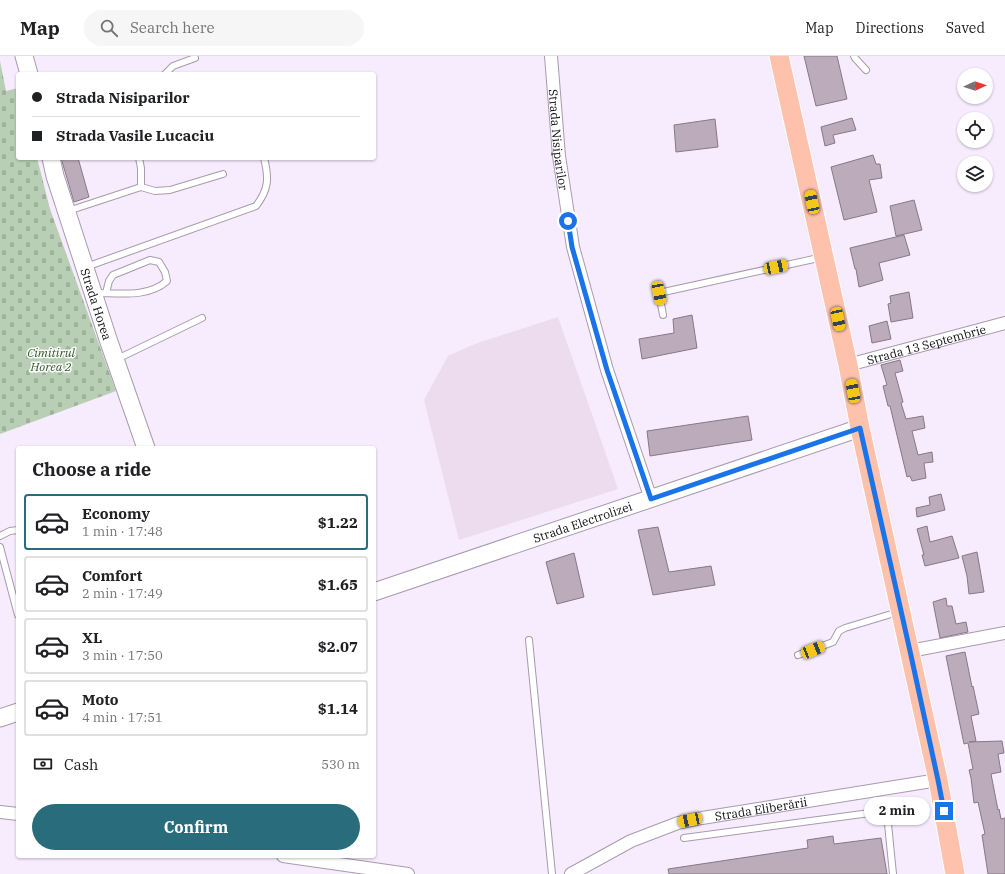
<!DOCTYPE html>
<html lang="en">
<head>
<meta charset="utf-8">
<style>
	body { margin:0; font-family:"IBM Plex Serif",serif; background:#f6f6f6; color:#202124; height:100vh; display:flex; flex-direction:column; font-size:15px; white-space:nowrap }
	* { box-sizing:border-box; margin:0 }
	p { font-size:13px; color:#757577 }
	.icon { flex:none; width:22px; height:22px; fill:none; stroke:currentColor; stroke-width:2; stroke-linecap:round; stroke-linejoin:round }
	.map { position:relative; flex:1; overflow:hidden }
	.drawer { position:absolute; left:16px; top:390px; width:360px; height:412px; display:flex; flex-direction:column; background:#fff; border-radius:4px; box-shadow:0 1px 3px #0004 }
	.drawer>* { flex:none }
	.guide { position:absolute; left:16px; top:16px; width:360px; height:88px; border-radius:4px; box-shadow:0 1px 3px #0004; display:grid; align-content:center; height:88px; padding:0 16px; background:#fff }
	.needle { width:26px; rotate:87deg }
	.controls { position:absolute; left:957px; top:12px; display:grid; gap:8px }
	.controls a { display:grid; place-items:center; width:36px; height:36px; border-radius:50%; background:#fff; box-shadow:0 1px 3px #0004; font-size:20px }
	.end { position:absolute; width:18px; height:18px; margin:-9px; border:5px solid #1a73e8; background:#fff; box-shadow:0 0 0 2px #fff }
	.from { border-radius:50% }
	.bubble { position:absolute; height:28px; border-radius:14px; background:#fff; box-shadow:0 1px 3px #0004; font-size:13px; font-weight:800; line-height:28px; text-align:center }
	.car { position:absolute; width:12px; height:24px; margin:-12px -6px; border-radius:5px; box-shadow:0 0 3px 1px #0007; background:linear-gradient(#f5c518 24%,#345 0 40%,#f5c518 0 76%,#345 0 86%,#f5c518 0) }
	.guide b { display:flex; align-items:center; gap:14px; height:38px; font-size:15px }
	.guide b+b { border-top:1px solid #e0e0e0 }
	.guide i { width:10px; height:10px; background:#202124 }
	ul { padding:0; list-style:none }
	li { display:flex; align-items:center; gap:12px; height:56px; margin:0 8px 6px; padding:0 8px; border:2px solid #e0e0e0; border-radius:4px }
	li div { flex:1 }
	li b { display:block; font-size:15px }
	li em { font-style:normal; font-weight:800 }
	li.selected { border-color:#296d7d }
	li>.icon { width:36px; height:36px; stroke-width:1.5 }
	h2 { padding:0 16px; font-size:18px; line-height:48px }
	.pay { display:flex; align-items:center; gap:10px; height:44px; padding:0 16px; font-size:15px }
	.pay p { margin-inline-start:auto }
	.primary-button { display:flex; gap:8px; margin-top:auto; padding:8px 16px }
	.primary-button a { flex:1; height:46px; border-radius:24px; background:#296d7d; color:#fff; font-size:16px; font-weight:800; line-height:46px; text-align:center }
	header { display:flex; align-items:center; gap:24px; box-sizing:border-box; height:56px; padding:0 20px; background:#fff; border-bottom:1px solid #e0e0e0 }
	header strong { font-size:19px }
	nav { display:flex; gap:22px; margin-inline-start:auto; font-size:14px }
	.search { width:280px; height:36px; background:#f6f6f6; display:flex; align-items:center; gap:10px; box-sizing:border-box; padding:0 14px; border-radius:22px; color:#757577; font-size:15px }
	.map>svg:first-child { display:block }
	.industrial { fill:#ecdcee }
	.cemetery { fill:url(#cemetery-stones) }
	.building { fill:#bcabba; stroke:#887886 }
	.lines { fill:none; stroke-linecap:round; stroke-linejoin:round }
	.lane-casing { stroke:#a79bad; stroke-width:8 }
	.street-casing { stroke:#a79bad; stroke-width:14 }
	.secondary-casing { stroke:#a79bad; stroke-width:19 }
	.primary-casing { stroke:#fff; stroke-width:21 }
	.lane { stroke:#fff; stroke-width:6 }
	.street { stroke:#fff; stroke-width:12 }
	.secondary { stroke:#fff; stroke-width:17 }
	.primary { stroke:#fec2ac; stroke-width:19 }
	.route { stroke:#1a73e8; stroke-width:5 }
	.labels { text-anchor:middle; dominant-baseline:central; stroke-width:3; stroke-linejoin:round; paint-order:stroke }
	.street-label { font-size:12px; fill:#100c12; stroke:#fdfdfd }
	.park-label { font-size:12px; font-style:italic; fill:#325929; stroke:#fdfdfd }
</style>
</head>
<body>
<header>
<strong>Map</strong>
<div class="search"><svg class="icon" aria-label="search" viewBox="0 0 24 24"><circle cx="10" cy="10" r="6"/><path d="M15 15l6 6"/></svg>Search here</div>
<nav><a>Map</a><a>Directions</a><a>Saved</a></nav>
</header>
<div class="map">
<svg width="1005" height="818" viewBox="0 0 1005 818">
	<defs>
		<pattern id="cemetery-stones" width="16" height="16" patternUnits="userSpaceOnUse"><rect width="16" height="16" fill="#b9cfb5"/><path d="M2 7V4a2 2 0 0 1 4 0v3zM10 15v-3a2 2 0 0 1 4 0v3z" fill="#9eb19b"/></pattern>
	</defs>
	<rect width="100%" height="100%" fill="#f7ebfe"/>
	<path class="industrial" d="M558 261 618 433 459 484 424 344 448 300 475 288Z"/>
	<path class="cemetery" d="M0 5 6 35 18 32V102H37L50 153 116 335 0 378Z"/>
	<g class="building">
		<path d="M804 0H837L847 43 816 50Z"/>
		<path d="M852 62 856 74 833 79 835 87 825 90 821 71Z"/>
		<path d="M715 63 718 91 676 96 674 69Z"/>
		<path d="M873 99 876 108H880L882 122 869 124 877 156 844 164 831 111Z"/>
		<path d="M61 102H78L89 141 74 146Z"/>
		<path d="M914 144 922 174 896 180 890 150Z"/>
		<path d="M904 179 910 199 879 207 883 224 859 231 856 213H855L850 192Z"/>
		<path d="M909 236 913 262 891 266 888 248 891 247 890 240Z"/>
		<path d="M692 259 697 292 642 303 639 283 674 277 673 263Z"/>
		<path d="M887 265 891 283 872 287 869 270Z"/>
		<path d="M900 304 903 315 895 317 903 346 901 347 906 363 923 360 925 372 912 375 918 399 932 396 933 406 924 407 926 422 912 425 910 420 907 421 890 350H888L883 330 887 329 881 309Z"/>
		<path d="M748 360 752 384 650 400 647 375Z"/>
		<path d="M941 438 945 454 917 461 916 452 930 449 929 441Z"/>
		<path d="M927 470 930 486 952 480 959 502 925 510 922 499H924L917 473Z"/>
		<path d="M658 471 669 516 711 510 715 529 653 539 638 474Z"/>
		<path d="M977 496 984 536 969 538 967 520 962 500Z"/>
		<path d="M574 497 584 541 557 548 546 506Z"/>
		<path d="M946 542 947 550H952L956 568 966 566 968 576 940 582 933 546Z"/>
		<path d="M965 596 972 631 973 630 979 658 971 660 976 685 969 686 1002 685 1004 697 998 698 1001 716 991 718 998 754 999 753 1001 763 1005 762V818H988L982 779 985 778 978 746 974 747 971 722 969 714 973 713 968 687 964 688 951 625 946 600Z"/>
		<path d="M833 780 834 788 881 782 887 818H669L668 813 808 792 807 784Z"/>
	</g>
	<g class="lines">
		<defs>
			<g id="lane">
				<path d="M854 0 855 2 866 14"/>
				<path d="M165 18 173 10 195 2"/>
				<path d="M139 102 141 112V131"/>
				<path d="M68 155 141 131 155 135 170 134 223 118"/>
				<path d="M86 211 256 150C269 133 269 122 264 102"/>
				<path d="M95 237C119 237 148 242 167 225L165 216 159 206 150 204 113 219 109 225 106 237"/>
				<path d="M663 259 659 237 823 201"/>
				<path d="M115 304 202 262"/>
				<path d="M0 480 10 475 18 474"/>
				<path d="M0 491 18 559"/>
				<path d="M529 584 552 818"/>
				<path d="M798 599 833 586 839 575 845 572 898 556"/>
				<path d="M684 782 870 757C879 758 883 760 888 768L893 818"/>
			</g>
			<g id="street">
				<path id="s1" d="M551 0 559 100 573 191 607 314 651 443"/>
				<path id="s2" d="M848 309 1005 267"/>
				<path d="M910 595 1005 577"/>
				<path d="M0 756 18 758"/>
				<path d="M283 800 408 818"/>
				<path id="s3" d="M571 818 631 785 678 767 702 762 938 724"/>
			</g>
			<g id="secondary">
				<path d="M24 0 29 18"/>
				<path id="s4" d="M51 102 55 120 109 286 146 392"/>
				<path id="s5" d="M374 536 860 372"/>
				<path d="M0 662 18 656"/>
			</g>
			<path id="primary" d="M779 0 848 309 860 372 938 724 955 818"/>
		</defs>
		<use href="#lane" class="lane-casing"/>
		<use href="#street" class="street-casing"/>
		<use href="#secondary" class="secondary-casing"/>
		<use href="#primary" class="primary-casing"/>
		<use href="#lane" class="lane"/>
		<use href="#street" class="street"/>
		<use href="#secondary" class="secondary"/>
		<use href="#primary" class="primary"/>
	</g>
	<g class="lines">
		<path class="route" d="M568 165 572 191 607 314 651 443 860 372 910 595 938 724 944 755"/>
	</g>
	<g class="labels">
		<g class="street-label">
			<text stroke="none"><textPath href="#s1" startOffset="84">Strada Nisiparilor</textPath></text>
			<text stroke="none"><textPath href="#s4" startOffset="153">Strada Horea</textPath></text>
			<text stroke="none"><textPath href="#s2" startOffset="81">Strada 13 Septembrie</textPath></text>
			<text stroke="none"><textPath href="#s5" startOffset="220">Strada Electrolizei</textPath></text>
			<text stroke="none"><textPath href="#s3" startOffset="203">Strada Eliberării</textPath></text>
		</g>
		<g class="park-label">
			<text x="51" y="296">Cimitirul<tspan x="51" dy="14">Horea 2</tspan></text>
		</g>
	</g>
</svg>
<div class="controls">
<a><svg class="needle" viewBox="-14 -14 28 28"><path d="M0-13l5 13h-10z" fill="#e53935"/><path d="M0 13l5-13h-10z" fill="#757577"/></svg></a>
<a><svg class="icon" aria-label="locate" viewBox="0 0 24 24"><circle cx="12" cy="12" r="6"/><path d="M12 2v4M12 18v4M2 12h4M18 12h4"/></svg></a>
<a><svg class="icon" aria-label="layers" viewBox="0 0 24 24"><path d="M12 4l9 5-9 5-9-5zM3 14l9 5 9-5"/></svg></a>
</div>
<i class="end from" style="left:568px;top:165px"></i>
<i class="end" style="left:944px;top:755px"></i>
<div class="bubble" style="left:864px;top:741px;width:66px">2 min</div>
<i class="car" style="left:812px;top:146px;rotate:348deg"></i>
<i class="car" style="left:776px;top:211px;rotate:78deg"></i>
<i class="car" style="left:659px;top:237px;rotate:169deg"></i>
<i class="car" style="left:838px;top:263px;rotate:168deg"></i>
<i class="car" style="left:853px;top:335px;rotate:349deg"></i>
<i class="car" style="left:813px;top:594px;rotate:68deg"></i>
<i class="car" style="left:690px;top:764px;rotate:258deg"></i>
<div class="guide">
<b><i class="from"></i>Strada Nisiparilor</b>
<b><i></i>Strada Vasile Lucaciu</b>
</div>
<section class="drawer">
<h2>Choose a ride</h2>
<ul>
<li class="selected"><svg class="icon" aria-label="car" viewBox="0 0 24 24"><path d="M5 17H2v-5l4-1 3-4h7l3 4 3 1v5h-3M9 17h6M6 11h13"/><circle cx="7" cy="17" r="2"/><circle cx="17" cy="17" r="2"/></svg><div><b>Economy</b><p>1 min · 17:48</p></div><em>$1.22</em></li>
<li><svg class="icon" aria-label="car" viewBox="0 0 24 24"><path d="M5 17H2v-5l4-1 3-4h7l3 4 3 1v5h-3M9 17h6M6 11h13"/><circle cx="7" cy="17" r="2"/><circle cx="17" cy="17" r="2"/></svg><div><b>Comfort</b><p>2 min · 17:49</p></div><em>$1.65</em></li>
<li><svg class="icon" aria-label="car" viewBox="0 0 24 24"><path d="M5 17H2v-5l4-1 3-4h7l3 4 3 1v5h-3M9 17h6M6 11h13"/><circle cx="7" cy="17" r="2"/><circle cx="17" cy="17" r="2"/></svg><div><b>XL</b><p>3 min · 17:50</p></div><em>$2.07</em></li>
<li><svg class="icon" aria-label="car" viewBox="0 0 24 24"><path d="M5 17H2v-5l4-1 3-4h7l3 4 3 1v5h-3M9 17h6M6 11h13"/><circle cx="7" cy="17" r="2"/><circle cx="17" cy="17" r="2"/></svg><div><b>Moto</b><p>4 min · 17:51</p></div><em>$1.14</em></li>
</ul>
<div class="pay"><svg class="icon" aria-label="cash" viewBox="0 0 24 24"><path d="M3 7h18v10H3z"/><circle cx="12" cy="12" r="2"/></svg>Cash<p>530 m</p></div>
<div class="primary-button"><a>Confirm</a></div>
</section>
</div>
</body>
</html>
